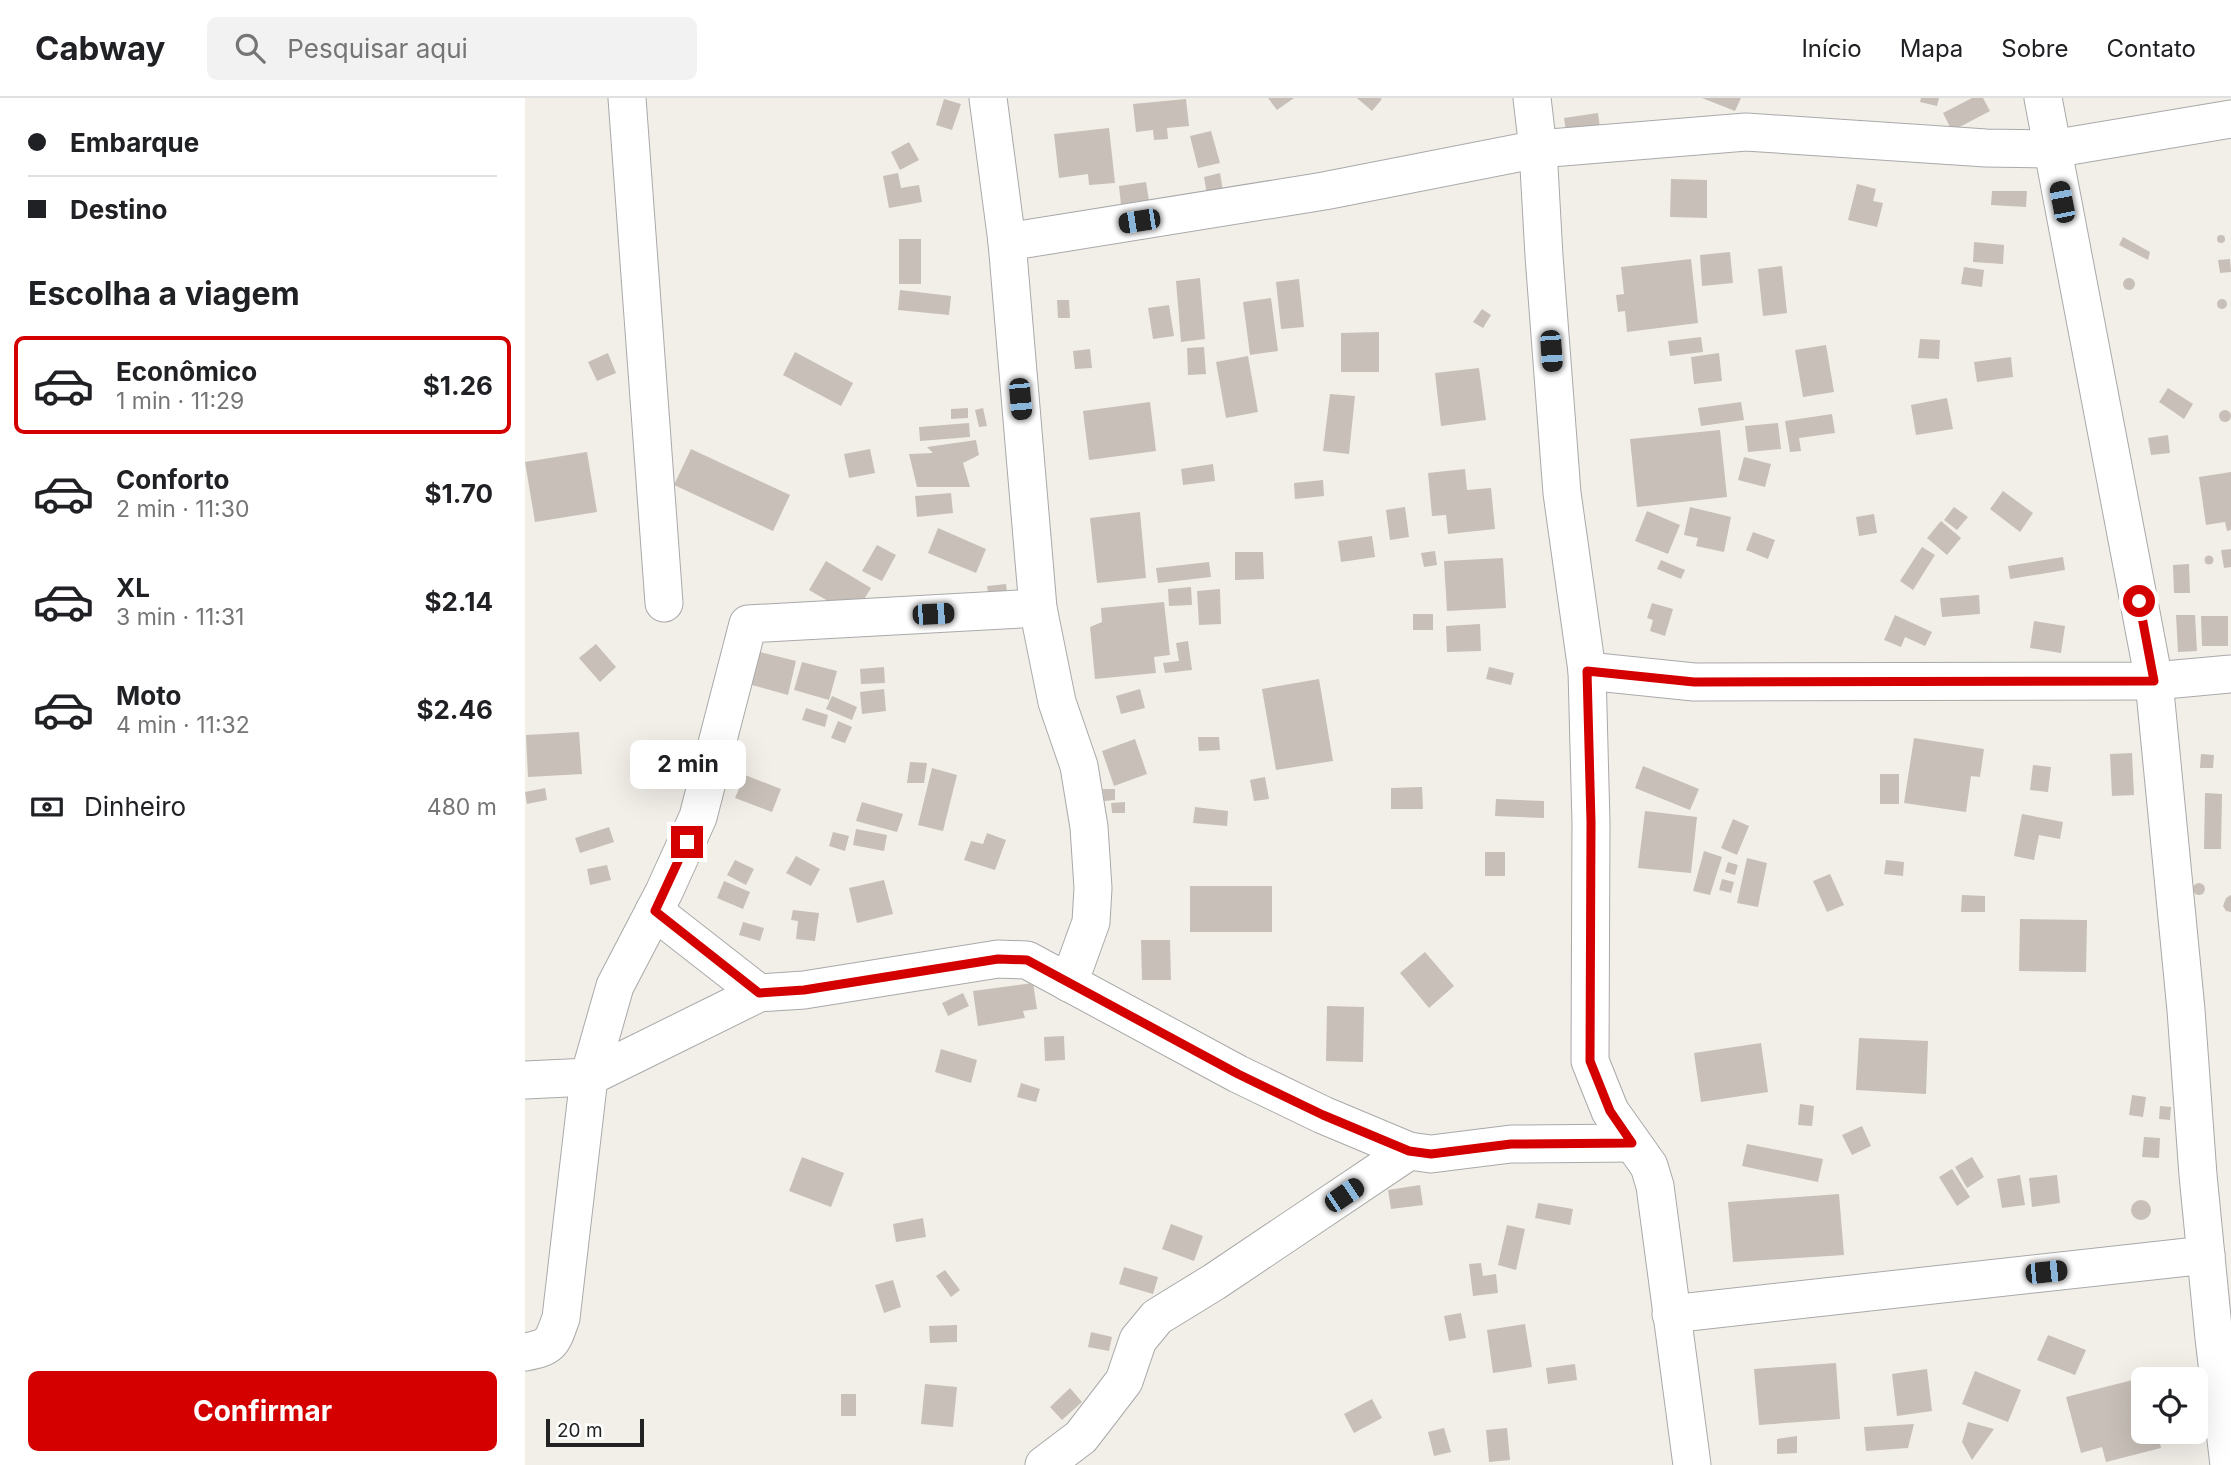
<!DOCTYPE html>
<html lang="pt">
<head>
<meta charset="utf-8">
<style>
	body { margin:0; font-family:Inter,sans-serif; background:#f2f2f2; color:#202124; height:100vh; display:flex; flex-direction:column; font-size:26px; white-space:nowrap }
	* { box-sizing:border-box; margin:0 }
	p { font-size:23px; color:#757577 }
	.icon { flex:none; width:38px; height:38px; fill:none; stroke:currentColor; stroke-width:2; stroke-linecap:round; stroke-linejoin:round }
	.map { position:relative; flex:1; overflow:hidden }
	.side { display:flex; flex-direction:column; background:#fff; width:525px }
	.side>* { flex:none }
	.hud { display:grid; align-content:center; height:154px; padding:0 28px; background:#fff }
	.buttons { position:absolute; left:1606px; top:1269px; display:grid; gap:14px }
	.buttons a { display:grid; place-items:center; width:77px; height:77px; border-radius:10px; background:#fff; box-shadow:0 7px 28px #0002; font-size:35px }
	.scale { position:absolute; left:21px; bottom:18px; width:98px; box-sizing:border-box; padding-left:7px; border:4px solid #222; border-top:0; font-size:19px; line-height:24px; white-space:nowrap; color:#222; -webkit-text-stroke:5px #fff; paint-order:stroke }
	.end { position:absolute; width:32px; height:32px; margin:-16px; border:9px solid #d40000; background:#fff; box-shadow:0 0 0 4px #fff }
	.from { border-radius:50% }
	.bubble { position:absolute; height:49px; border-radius:10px; background:#fff; box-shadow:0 7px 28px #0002; font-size:23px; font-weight:700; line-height:49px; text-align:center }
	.car { position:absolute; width:21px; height:42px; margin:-21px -10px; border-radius:9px; box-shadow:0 0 5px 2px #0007; background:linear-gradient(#222 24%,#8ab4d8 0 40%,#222 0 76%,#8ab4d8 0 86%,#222 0) }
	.hud b { display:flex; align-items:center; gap:24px; height:66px; font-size:26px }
	.hud b+b { border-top:2px solid #e0e0e0 }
	.hud i { width:18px; height:18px; background:#202124 }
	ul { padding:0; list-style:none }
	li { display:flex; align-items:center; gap:21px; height:98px; margin:0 14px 10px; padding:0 14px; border:4px solid transparent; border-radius:10px }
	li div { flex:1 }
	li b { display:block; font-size:26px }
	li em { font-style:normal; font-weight:700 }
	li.current { border-color:#d40000 }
	li>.icon { width:63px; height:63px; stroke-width:1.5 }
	h2 { padding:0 28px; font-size:32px; line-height:84px }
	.pay { display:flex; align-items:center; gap:18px; height:77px; padding:0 28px; font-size:26px }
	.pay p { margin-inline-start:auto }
	.action { display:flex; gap:14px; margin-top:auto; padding:14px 28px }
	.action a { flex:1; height:80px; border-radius:10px; background:#d40000; color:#fff; font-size:28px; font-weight:700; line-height:80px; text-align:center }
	header { display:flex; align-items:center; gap:42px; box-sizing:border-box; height:98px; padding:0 35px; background:#fff; border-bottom:2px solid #e0e0e0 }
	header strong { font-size:33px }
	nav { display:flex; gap:38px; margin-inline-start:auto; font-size:24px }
	.search { width:490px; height:63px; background:#f2f2f2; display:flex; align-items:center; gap:18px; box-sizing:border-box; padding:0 24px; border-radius:10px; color:#757577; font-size:26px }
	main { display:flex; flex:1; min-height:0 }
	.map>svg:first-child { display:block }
	.building { fill:#c7bfb8 }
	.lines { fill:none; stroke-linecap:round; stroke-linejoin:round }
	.minor-casing { stroke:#a9a9a9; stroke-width:39 }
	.minor { stroke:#fff; stroke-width:37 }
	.route { stroke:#d40000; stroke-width:9 }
</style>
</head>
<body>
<header>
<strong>Cabway</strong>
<div class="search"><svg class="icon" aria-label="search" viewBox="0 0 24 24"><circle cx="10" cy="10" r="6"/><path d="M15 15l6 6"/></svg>Pesquisar aqui</div>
<nav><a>Início</a><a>Mapa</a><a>Sobre</a><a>Contato</a></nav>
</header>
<main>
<section class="side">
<div class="hud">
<b><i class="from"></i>Embarque</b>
<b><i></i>Destino</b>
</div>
<h2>Escolha a viagem</h2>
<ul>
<li class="current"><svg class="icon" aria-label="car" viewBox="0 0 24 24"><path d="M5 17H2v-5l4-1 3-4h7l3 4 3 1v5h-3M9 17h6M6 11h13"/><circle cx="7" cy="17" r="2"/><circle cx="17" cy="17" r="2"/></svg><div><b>Econômico</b><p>1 min · 11:29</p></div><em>$1.26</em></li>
<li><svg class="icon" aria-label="car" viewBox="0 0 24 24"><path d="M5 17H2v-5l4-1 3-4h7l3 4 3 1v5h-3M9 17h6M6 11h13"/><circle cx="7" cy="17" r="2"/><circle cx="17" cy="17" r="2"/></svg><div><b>Conforto</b><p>2 min · 11:30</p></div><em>$1.70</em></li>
<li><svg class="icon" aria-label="car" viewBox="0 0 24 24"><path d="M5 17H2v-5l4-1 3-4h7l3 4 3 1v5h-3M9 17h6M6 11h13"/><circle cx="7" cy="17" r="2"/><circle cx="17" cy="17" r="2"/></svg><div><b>XL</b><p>3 min · 11:31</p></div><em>$2.14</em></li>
<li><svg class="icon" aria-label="car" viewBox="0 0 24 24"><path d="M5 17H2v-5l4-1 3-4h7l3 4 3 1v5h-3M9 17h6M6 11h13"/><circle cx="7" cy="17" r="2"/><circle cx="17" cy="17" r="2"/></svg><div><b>Moto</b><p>4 min · 11:32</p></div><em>$2.46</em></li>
</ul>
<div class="pay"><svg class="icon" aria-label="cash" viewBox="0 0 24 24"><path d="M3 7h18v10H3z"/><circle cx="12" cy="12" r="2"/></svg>Dinheiro<p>480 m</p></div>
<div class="action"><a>Confirmar</a></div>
</section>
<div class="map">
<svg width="1706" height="1367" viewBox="0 0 1706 1367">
	<rect width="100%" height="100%" fill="#f2efe9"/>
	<g class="building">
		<path d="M743 0H769L752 12Z"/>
		<path d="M832 0H855L857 1 847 13Z"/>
		<path d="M1177 0H1216L1210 13Z"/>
		<path d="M1396 0H1414L1412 8 1395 4Z"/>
		<path d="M1447 0H1458L1465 13 1427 33 1418 15Z"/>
		<path d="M419 1 436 6 427 32 411 27Z"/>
		<path d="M661 1 664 28 642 30 643 41 629 42 628 32 611 34 608 6Z"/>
		<path d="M1073 15 1075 30 1041 34 1039 20Z"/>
		<path d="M584 30 590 85 564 87 563 76 534 80 529 36Z"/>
		<path d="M686 33 695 65 673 70 665 38Z"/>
		<path d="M384 44 394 62 375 72 366 54Z"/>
		<path d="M373 75 376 90 394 87 397 104 364 110 358 78Z"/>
		<path d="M695 75 698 93 682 97 679 79Z"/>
		<path d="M1146 81 1182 82V120L1145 119Z"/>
		<path d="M621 84 624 103 596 107 594 88Z"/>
		<path d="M1332 86 1351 91 1348 103 1358 105 1352 129 1323 122Z"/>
		<path d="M1467 93H1502L1501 109 1466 107Z"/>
		<circle cx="1696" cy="141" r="4"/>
		<path d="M1598 139 1625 154 1623 162 1594 147Z"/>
		<rect x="374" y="141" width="22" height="45"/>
		<path d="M1449 144 1479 147 1478 166 1448 164Z"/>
		<path d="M1205 154 1208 185 1177 188 1175 157Z"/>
		<path d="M1166 161 1173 225 1102 234 1100 213 1093 214 1091 197 1099 196 1096 169Z"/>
		<path d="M1705 161 1706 174 1695 175 1693 162Z"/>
		<path d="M1257 168 1262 215 1238 218 1233 171Z"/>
		<path d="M1439 169 1459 172 1457 189 1436 186Z"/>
		<circle cx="1604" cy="186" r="6"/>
		<path d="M675 180 680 241 656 244 651 183Z"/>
		<path d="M774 181 779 229 756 231 751 184Z"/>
		<path d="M375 192 426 198 424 217 373 212Z"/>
		<path d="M746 200 753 253 725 257 718 204Z"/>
		<circle cx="1697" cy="206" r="5"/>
		<path d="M532 202H544L545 220H533Z"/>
		<path d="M644 207 649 238 628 241 623 210Z"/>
		<path d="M957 211 966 217 958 230 948 224Z"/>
		<path d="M854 234V274H816V235Z"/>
		<path d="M1176 239 1178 254 1145 258 1143 243Z"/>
		<path d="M1395 241 1415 242 1414 261 1393 260Z"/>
		<path d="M1301 247 1309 294 1278 299 1270 252Z"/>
		<path d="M679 249 681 276 663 277 662 250Z"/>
		<path d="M565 251 567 270 550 271 548 253Z"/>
		<path d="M270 254 328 285 316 308 258 277Z"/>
		<path d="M83 255 91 275 72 283 63 264Z"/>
		<path d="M1194 255 1197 283 1169 286 1166 259Z"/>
		<path d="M723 258 733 314 701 320 691 264Z"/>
		<path d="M1486 259 1488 279 1452 284 1449 264Z"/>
		<path d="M954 270 961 322 916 328 910 275Z"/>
		<path d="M1643 290 1668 306 1659 321 1634 304Z"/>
		<path d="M805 296 830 298 824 356 798 353Z"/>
		<path d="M1422 300 1428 331 1391 337 1386 307Z"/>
		<path d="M625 304 631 353 564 362 558 313Z"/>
		<path d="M1216 304 1219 322 1176 328 1173 310Z"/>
		<path d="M443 310V320L426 321V311Z"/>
		<path d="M458 310 462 328 454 329 450 312Z"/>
		<circle cx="1700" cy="318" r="6"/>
		<path d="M1307 316 1310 335 1274 340 1276 353 1265 354 1260 323Z"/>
		<path d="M444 325 445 339 395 343 394 329Z"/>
		<path d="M1253 325 1256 351 1223 354 1220 328Z"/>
		<path d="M1195 332 1202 399 1112 409 1105 341Z"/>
		<path d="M1643 337 1645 355 1626 357 1623 340Z"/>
		<path d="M451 342 454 357 438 365 445 389H392L384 356 408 355 402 349Z"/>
		<path d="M166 351 265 397 248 433 149 387Z"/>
		<path d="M345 351 350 375 324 380 319 356Z"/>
		<path d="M62 354 72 414 10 424 0 364Z"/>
		<path d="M1219 359 1246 366 1240 389 1213 382Z"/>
		<path d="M688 366 690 383 658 387 656 371Z"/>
		<path d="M940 371 942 392 966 390 970 431 923 436 921 417 907 418 903 375Z"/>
		<path d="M1706 374V432L1702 433 1700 424 1681 427 1674 379Z"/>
		<path d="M798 382 799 398 770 401 769 385Z"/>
		<path d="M1478 393 1508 415 1495 434 1465 411Z"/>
		<path d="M426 395 428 415 392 419 390 398Z"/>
		<path d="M880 409 884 439 865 442 861 412Z"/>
		<path d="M1165 409 1206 419 1199 454 1171 448 1173 440 1159 437Z"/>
		<path d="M1429 409 1443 419 1432 432 1419 422Z"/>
		<path d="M1122 413 1155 427 1143 456 1110 443Z"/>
		<path d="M615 414 621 480 572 485 565 420Z"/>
		<path d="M1349 416 1352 435 1334 438 1331 419Z"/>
		<path d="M1416 423 1436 440 1422 457 1402 440Z"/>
		<path d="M413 430 461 451 451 475 403 455Z"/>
		<path d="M1228 434 1250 442 1243 461 1221 452Z"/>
		<path d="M847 438 850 459 816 464 813 443Z"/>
		<path d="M352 447 371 457 357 483 337 473Z"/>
		<path d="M1397 449 1410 457 1388 492 1375 483Z"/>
		<path d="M1706 451V469L1699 470 1696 452Z"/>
		<path d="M910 453 912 467 899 469 896 455Z"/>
		<path d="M710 454H738L739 481 710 482Z"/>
		<circle cx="1684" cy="462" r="4.5"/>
		<path d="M1538 459 1540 472 1485 481 1483 468Z"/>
		<path d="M978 460 981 510 922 513 919 463Z"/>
		<path d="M1136 462 1160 472 1156 481 1132 471Z"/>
		<path d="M301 463 346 490 329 518 284 492Z"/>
		<path d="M684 464 686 479 633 485 631 470Z"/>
		<path d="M1664 466 1665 495H1649L1648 467Z"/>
		<path d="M481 486 484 509 466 512 462 488Z"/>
		<path d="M666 489 667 507 644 508 643 491Z"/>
		<path d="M695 491 696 526 674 527 672 493Z"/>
		<path d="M1454 497 1455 516 1417 519 1415 500Z"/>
		<path d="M639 504 645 557 629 559 631 575 570 581 565 529 577 524 576 510Z"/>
		<path d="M1127 505 1148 511 1140 538 1125 533 1128 522 1122 520Z"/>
		<rect x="888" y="516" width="20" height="16"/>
		<path d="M1370 517 1407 534 1400 548 1380 539 1376 549 1359 542Z"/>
		<path d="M1651 517H1670L1672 553 1653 554Z"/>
		<path d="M1676 518H1703V548H1677Z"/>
		<path d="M1509 523 1540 528 1536 555 1505 550Z"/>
		<path d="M955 526 956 553 922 554 921 528Z"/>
		<path d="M663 543 667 572 640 575 638 565 654 563 651 545Z"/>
		<path d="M71 546 91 569 75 584 54 560Z"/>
		<path d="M235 554 271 563 263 597 227 587Z"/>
		<path d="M277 564 312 573 304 602 269 592Z"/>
		<path d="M359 569 360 585 336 586 335 571Z"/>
		<path d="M964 569 989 575 986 587 961 581Z"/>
		<path d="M794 581 808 663 751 672 737 591Z"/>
		<path d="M359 591 361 613 337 616 335 594Z"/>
		<path d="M615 591 620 610 596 616 591 598Z"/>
		<path d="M307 598 332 609 327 622 301 611Z"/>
		<path d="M281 610 303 617 300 629 277 622Z"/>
		<path d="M313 623 327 629 320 645 306 640Z"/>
		<path d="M54 634 57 676 3 679 1 637Z"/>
		<path d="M673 639H694L695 652 674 653Z"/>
		<path d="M1389 640 1459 651 1455 679 1446 678 1441 714 1379 705Z"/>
		<path d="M610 641 622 676 589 688 577 653Z"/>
		<path d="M1607 655 1609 697 1587 698 1585 656Z"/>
		<path d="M1676 656 1689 657 1688 670H1675Z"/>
		<path d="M385 664 402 665 399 685H382Z"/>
		<path d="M1508 667 1526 669 1523 694 1505 692Z"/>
		<path d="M1118 668 1174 691 1165 712 1110 690Z"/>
		<path d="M407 670 432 677 418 733 393 727Z"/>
		<rect x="1355" y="676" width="19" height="30"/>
		<path d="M220 677 256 691 247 714 210 700Z"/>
		<path d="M740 679 744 701 729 703 725 682Z"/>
		<path d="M897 689 898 711H866V690Z"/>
		<path d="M20 690 22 702 2 706 0 694Z"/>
		<path d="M578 691H590V702L579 703Z"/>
		<path d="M1680 695 1697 696 1696 751H1679Z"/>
		<path d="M971 701 1019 703V720L970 718Z"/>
		<path d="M337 704 378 716 372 734 331 723Z"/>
		<path d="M600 704V715H587L586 705Z"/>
		<path d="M670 709 703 713 702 728 668 725Z"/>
		<path d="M1120 713 1172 719 1166 775 1113 770Z"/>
		<path d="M1497 716 1538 724 1535 741 1514 737 1509 762 1489 758Z"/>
		<path d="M1208 721 1224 728 1212 757 1196 750Z"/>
		<path d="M84 729 89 744 55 755 50 740Z"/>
		<path d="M331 731 362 737 359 753 328 747Z"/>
		<path d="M308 734 324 738 320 753 304 748Z"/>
		<path d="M462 735 481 742 470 772 439 762 446 743 458 746Z"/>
		<path d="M1179 753 1197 759 1185 797 1168 793Z"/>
		<rect x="960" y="754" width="20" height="24"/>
		<path d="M271 758 295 771 286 788 261 775Z"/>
		<path d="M1222 760 1242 765 1233 809 1212 805Z"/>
		<path d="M210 762 229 771 221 787 202 777Z"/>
		<path d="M1361 762 1379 764 1378 778 1359 776Z"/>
		<path d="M1203 764 1213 767 1210 777 1200 774Z"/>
		<path d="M82 767 86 782 65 787 62 771Z"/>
		<path d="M1305 776 1319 807 1302 814 1288 783Z"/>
		<path d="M1197 781 1209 784 1206 795 1194 792Z"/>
		<path d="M359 782 368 816 332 825 324 790Z"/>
		<path d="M199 783 225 794 218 811 192 800Z"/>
		<circle cx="1674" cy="791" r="6"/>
		<rect x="665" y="788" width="82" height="46"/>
		<path d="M1437 797 1460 798V814H1436Z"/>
		<path d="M1706 797V814L1701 813 1698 808 1701 800Z"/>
		<path d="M268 812 294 815 290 843 271 841 273 823 266 822Z"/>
		<path d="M1495 821 1562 822 1561 874 1494 873Z"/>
		<path d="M218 824 239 830 235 843 214 837Z"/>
		<path d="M616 842H645L646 882H617Z"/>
		<path d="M900 854 929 888 904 910 875 875Z"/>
		<path d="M508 885 512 911 498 913 500 920 453 928 448 893Z"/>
		<path d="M438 895 444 908 423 918 417 905Z"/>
		<path d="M802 908 839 909 838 964 801 963Z"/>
		<path d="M539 938 540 962 520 963 519 939Z"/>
		<path d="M1334 940 1403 943 1401 996 1331 992Z"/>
		<path d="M1236 945 1243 994 1176 1004 1169 955Z"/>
		<path d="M416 951 452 962 446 985 410 974Z"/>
		<path d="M496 985 515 991 511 1004 492 999Z"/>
		<path d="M1607 997 1621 999 1618 1019 1604 1017Z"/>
		<path d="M1275 1006 1289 1008 1287 1028 1273 1027Z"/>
		<path d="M1635 1008 1646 1009 1645 1022 1634 1021Z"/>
		<path d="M1337 1028 1346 1048 1327 1057 1317 1037Z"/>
		<path d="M1619 1039 1635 1040 1634 1060 1617 1059Z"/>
		<path d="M1222 1046 1298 1061 1293 1084 1217 1068Z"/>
		<path d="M277 1059 319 1075 306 1109 264 1093Z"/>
		<path d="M1447 1059 1459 1079 1442 1090 1430 1069Z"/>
		<path d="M1427 1071 1445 1099 1432 1108 1414 1079Z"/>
		<path d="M1495 1077 1500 1107 1477 1110 1472 1081Z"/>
		<path d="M1532 1077 1535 1105 1507 1109 1504 1080Z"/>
		<path d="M895 1087 898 1107 866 1111 863 1092Z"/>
		<path d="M1314 1096 1319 1157 1208 1164 1203 1104Z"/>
		<circle cx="1616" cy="1112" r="10"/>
		<path d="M1013 1105 1048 1111 1045 1127 1010 1120Z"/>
		<path d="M398 1120 401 1139 371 1144 368 1126Z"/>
		<path d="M646 1126 678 1138 669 1163 637 1151Z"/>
		<path d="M982 1127 1000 1131 991 1172 973 1167Z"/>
		<path d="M956 1165 958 1178 971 1176 973 1195 948 1198 944 1166Z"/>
		<path d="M599 1169 633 1179 628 1196 594 1186Z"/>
		<path d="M420 1172 435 1192 426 1199 411 1178Z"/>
		<path d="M368 1182 376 1209 359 1215 350 1187Z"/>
		<path d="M936 1215 941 1240 924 1243 919 1218Z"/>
		<path d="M1000 1226 1007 1269 968 1275 962 1232Z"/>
		<path d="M432 1227V1244L405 1245 404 1228Z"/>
		<path d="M566 1234 587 1239 584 1253 563 1249Z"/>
		<path d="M1523 1237 1561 1252 1550 1277 1512 1262Z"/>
		<path d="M1311 1265 1315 1321 1234 1327 1229 1271Z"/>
		<path d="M1050 1266 1052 1282 1023 1286 1021 1270Z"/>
		<path d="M1402 1271 1407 1313 1372 1318 1367 1276Z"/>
		<path d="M1450 1273 1496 1292 1483 1324 1437 1306Z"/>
		<path d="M1627 1277 1628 1281H1619V1334H1642L1633 1337 1636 1350 1581 1364 1577 1349 1556 1355 1541 1299Z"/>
		<path d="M400 1286 432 1289 428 1329 396 1326Z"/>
		<path d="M545 1290 557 1304 537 1322 525 1309Z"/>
		<rect x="316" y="1296" width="15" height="22"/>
		<path d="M847 1301 857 1320 829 1335 819 1316Z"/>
		<path d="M1443 1324 1469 1331 1447 1362 1437 1344Z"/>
		<path d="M1389 1326 1383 1350 1341 1353 1339 1329Z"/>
		<path d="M919 1330 926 1354 909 1358 903 1334Z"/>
		<path d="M982 1330 985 1362 964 1364 961 1332Z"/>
		<path d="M1272 1338V1355L1252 1356V1341Z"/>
	</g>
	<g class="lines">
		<defs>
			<g id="minor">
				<path d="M102 0 139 505"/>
				<path d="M463 0 482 144 513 510 532 604 554 668 564 729 568 790 566 824 544 885"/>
				<path d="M1007 0 1013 51 1019 158 1037 395 1062 573 1066 725 1065 963 1085 1013 1124 1068 1130 1088 1167 1367"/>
				<path d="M1518 0 1629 583 1661 912 1673 1077 1689 1240 1704 1367"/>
				<path d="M482 144 799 93 1013 51 1221 34 1461 50 1527 51 1706 21"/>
				<path d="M1062 573 1169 584 1629 583 1706 576"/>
				<path d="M129 813 234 895"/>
				<path d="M0 982 64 979 90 888 139 794 173 719 223 526 513 510"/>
				<path d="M1146 1216 1681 1157"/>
				<path d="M0 1254C27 1249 27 1245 36 1220L64 979 234 895 279 892 473 861 502 862 713 976 798 1017 884 1053 906 1056 986 1046 1107 1045"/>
				<path d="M519 1367 556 1339 599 1283 613 1242 632 1219 689 1184 884 1053"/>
			</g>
		</defs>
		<use href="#minor" class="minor-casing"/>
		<use href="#minor" class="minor"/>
	</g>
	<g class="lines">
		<path class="route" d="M162 744 130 813 234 895 279 892 473 861 502 862 713 976 798 1017 884 1053 906 1056 986 1046 1107 1045 1085 1013 1065 963 1066 724 1062 573 1169 584 1629 583 1614 503"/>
	</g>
</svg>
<div class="buttons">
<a><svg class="icon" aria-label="locate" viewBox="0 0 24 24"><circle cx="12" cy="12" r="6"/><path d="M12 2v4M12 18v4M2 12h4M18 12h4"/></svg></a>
</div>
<div class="scale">20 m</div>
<i class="end from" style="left:1614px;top:503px"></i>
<i class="end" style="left:162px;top:744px"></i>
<div class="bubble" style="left:105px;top:642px;width:116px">2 min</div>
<i class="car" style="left:1537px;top:104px;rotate:349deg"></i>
<i class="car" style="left:614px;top:123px;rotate:261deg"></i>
<i class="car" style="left:1026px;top:253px;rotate:176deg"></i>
<i class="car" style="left:495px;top:301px;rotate:175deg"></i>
<i class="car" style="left:408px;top:516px;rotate:87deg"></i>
<i class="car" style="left:819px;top:1097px;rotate:56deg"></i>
<i class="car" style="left:1521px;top:1174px;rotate:84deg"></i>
</div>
</main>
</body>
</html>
